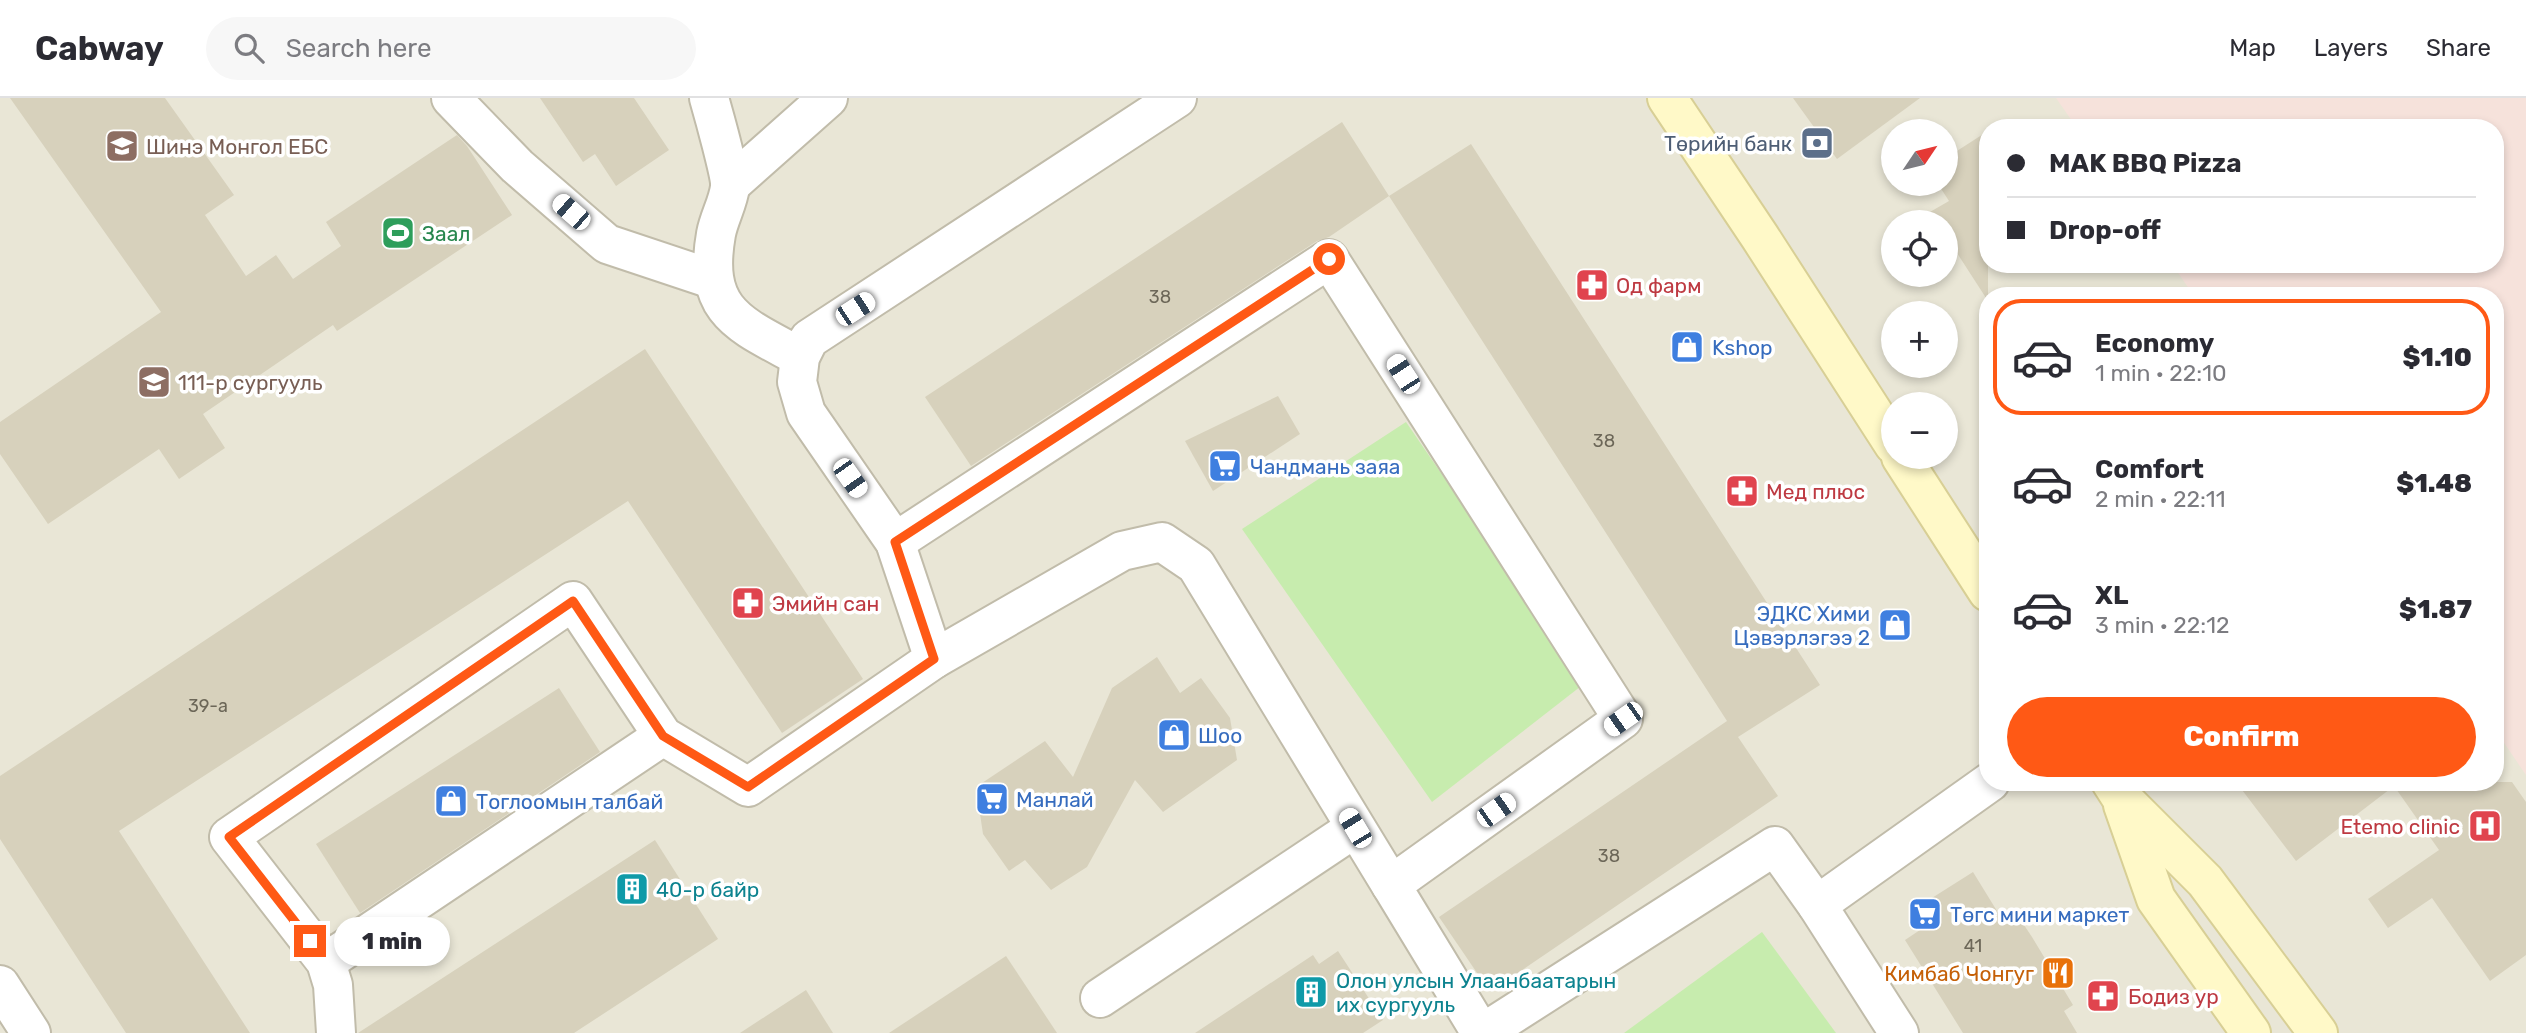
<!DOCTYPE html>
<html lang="en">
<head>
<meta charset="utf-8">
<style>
	body { margin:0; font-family:Rubik,sans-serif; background:#f7f7f7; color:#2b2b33; height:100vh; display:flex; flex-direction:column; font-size:26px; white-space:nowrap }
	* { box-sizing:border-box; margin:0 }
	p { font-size:23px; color:#7c7c81 }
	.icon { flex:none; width:38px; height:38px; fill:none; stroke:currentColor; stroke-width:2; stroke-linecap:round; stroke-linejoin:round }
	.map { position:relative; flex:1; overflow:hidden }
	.drawer { position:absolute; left:1979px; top:189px; width:525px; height:504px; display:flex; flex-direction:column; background:#fff; border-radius:28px; box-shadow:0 4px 10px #0003 }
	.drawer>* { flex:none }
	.hud { position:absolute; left:1979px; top:21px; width:525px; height:154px; border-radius:28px; box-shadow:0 4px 10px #0003; display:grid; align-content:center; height:154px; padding:0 28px; background:#fff }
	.needle { width:46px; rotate:55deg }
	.buttons { position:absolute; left:1881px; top:21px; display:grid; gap:14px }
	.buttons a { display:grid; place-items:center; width:77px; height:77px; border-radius:50%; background:#fff; box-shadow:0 4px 10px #0003; font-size:35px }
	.end { position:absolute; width:32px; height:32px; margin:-16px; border:9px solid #ff5915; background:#fff; box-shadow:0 0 0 4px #fff }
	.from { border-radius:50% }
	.bubble { position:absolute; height:49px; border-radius:24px; background:#fff; box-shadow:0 4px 10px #0003; font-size:23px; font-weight:800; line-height:49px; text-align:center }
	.car { position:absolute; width:21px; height:42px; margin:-21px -10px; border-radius:9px; box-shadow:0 0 5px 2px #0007; background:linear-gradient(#fff 24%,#345 0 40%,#fff 0 76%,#345 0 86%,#fff 0) }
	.hud b { display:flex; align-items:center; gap:24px; height:66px; font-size:26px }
	.hud b+b { border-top:2px solid #e1e1e2 }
	.hud i { width:18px; height:18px; background:#2b2b33 }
	ul { padding:12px 0 0; list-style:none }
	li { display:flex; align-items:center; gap:21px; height:116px; margin:0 14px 10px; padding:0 14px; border:4px solid transparent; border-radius:28px }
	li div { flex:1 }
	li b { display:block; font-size:26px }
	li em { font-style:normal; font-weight:800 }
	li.selected { border-color:#ff5915 }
	li>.icon { width:63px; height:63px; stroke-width:1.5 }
	.cta { display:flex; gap:14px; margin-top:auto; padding:14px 28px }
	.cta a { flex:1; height:80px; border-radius:42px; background:#ff5915; color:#fff; font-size:28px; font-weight:800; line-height:80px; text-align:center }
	header { display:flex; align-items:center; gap:42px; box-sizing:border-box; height:98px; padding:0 35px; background:#fff; border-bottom:2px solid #e1e1e2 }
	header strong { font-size:33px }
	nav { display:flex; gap:38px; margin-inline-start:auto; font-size:24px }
	.search { width:490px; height:63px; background:#f7f7f7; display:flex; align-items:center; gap:18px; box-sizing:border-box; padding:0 24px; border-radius:38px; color:#7c7c81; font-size:26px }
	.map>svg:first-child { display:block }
	.residential { fill:#e9e6d6; fill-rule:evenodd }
	.medical { fill:#f6e2db }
	.green { fill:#c7ecae }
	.building { fill:#d7d1bc }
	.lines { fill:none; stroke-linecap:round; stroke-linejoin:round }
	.street-casing { stroke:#c1bcaa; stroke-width:42 }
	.secondary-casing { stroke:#d8cf95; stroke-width:42 }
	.street { stroke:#fff; stroke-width:38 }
	.secondary { stroke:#fff9c8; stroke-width:38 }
	.route { stroke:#ff5915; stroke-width:9 }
	.labels { text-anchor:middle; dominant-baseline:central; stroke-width:7; stroke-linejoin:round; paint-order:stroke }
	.number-label { font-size:18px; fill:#6c6758 }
	.service-label { font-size:21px; fill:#4e5e75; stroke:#fff; text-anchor:end }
	.education-label { font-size:21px; fill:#785e54; stroke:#fff; text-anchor:start }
	.leisure-label { font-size:21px; fill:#27864d; stroke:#fff; text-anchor:start }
	.health-label { font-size:21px; fill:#be3a42; stroke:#fff; text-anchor:start }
	.shop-label { font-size:21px; fill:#366cbe; stroke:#fff; text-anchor:start }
	.culture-label { font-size:21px; fill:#0d838f; stroke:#fff; text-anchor:start }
	.food-label { font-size:21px; fill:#c56008; stroke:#fff; text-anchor:end }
</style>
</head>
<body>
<header>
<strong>Cabway</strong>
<div class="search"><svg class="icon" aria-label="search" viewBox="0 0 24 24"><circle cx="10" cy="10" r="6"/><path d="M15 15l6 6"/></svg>Search here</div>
<nav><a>Map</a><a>Layers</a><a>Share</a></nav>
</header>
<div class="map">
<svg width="2526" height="935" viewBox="0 0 2526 935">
	<rect width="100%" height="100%" fill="#f5f3e8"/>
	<path class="residential" d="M0 0H2526V935H0ZM1988 30H2496V166H1988ZM1894 33H1946V86H1894ZM1894 124H1946V177H1894ZM1988 198H2496V684H1988ZM1894 215H1946V268H1894ZM1894 306H1946V359H1894Z"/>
	<path class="medical" d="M2056 0H2526V677L2496 633V198H2194L2172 166H2496V30H2077Z"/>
	<g class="green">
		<path d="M1406 324 1585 585 1432 704 1242 431Z"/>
		<path d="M1762 834 1836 935H1624Z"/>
	</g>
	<g class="building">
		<path d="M10 0H165L234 97 205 117 246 178 276 157 293 181 341 148 326 124 457 37 467 48 512 117 337 233 333 227 203 316 225 350 179 381 159 351 48 426 0 356V324L161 214Z"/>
		<path d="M540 0H634L669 52 616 88 595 56 583 64Z"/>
		<path d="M1793 0H1920L1837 61Z"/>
		<path d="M1342 24 1389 98 1329 139 1317 143 971 368 925 299Z"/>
		<path d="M1988 33V203L1946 138V124H1937L1930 114 1949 103 1938 86H1946V60Z"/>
		<path d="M1471 46 1820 587 1738 639 1778 698 1490 894 1439 819 1727 623 1389 98Z"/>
		<path d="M645 251 863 581 782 635 628 403 119 733 250 935H126L0 741V678Z"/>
		<path d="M1278 298 1300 336 1213 393 1185 343Z"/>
		<path d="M1157 559 1180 595 1201 580 1230 620 1237 662 1163 714 1135 682 1087 769 1051 792 1025 762 1009 773 983 736 976 689 1045 643 1073 679 1112 590Z"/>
		<path d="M559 590 600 654 360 815 316 746Z"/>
		<path d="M2236 684H2512L2526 704V857L2490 883 2432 800 2388 830 2368 801 2439 752 2394 688 2296 763Z"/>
		<path d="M655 742 718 841 574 935H358Z"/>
		<path d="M1973 774 2005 826 2018 818 2032 839 2073 907 2064 913 2077 935H1963L1905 842 1935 822 1924 805Z"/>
		<path d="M1338 853 1383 922 1363 935H1195L1313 857 1319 866Z"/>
		<path d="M1006 858 1057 935H889Z"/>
		<path d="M806 892 833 935H740Z"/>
	</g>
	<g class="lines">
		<defs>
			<g id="street">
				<path d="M451 0 517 68 607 146 712 181"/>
				<path d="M709 0C713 14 731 78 730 89 728 105 719 120 716 136 702 215 740 226 800 259"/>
				<path d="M730 87 828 0"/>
				<path d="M895 444 1329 161 1623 621 1391 787 1481 935"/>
				<path d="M934 561 1122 453 1162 444 1196 467 1391 787"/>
				<path d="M326 864 663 638"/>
				<path d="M0 887 31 935"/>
				<path d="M1100 900 1355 730"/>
				<path d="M336 935 333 887 326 864 229 739 573 503 663 638 748 689 934 561 895 444 806 315 797 284 800 259 809 241 1177 0"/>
				<path d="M1483 935 1775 748 1817 807"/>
				<path d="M1899 935 1817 807 1990 684"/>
			</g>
			<g id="secondary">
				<path d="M1667 0 1760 139 1894 347"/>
				<path d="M1901 359 1988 494"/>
				<path d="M2111 684 2120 698 2205 783 2318 935"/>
				<path d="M2123 707 2156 801 2251 935"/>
			</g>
		</defs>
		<use href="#street" class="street-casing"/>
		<use href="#secondary" class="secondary-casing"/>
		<use href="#street" class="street"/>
		<use href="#secondary" class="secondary"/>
	</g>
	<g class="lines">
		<path class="route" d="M310 843 229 739 573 503 663 638 748 689 934 561 895 444 1329 161"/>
	</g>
	<defs>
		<symbol id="bank-square" viewBox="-11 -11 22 22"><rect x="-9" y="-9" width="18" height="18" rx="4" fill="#5c6f8a" stroke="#fff"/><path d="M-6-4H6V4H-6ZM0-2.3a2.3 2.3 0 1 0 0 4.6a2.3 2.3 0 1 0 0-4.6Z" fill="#fff"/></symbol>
		<symbol id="school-square" viewBox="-11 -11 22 22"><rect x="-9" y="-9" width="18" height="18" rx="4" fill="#8d6e63" stroke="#fff"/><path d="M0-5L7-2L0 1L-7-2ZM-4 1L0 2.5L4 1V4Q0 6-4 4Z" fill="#fff"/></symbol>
		<symbol id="stadium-square" viewBox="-11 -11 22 22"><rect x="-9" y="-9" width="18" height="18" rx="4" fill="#2e9e5b" stroke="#fff"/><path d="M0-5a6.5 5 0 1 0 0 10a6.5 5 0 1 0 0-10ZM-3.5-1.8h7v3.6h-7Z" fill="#fff"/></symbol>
		<symbol id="pharmacy-square" viewBox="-11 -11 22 22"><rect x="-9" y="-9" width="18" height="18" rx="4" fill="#e0444e" stroke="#fff"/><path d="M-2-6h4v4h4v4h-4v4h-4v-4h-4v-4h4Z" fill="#fff"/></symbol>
		<symbol id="shop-square" viewBox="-11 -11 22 22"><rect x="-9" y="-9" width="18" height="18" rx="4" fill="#3f7fe0" stroke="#fff"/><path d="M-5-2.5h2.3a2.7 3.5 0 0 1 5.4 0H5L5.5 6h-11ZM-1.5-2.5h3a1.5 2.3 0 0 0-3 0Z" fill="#fff"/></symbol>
		<symbol id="supermarket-square" viewBox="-11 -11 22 22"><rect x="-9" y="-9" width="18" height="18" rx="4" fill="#3f7fe0" stroke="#fff"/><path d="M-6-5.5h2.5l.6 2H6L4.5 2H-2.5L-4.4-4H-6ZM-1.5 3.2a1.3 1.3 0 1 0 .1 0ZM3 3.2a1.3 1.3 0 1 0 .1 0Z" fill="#fff"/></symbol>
		<symbol id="hospital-square" viewBox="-11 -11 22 22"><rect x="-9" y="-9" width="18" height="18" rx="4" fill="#e0444e" stroke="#fff"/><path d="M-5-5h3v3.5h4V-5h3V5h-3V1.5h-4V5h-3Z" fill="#fff"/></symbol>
		<symbol id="building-square" viewBox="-11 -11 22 22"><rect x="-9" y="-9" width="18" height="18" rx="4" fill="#0f9aa8" stroke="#fff"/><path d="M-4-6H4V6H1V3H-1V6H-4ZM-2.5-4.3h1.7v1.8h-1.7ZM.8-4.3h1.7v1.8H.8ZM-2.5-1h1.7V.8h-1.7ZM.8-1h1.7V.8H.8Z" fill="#fff"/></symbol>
		<symbol id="restaurant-square" viewBox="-11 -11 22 22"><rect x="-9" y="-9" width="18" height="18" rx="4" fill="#e8710a" stroke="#fff"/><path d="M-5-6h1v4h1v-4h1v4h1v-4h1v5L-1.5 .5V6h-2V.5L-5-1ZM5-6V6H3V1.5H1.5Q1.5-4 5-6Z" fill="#fff"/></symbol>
	</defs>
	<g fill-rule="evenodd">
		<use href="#bank-square" x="1798" y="26" width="38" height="38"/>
		<use href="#school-square" x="103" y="29" width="38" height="38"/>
		<use href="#stadium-square" x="379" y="116" width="38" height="38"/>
		<use href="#pharmacy-square" x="1573" y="168" width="38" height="38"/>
		<use href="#shop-square" x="1668" y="230" width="38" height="38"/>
		<use href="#school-square" x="135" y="265" width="38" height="38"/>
		<use href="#supermarket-square" x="1206" y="349" width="38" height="38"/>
		<use href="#pharmacy-square" x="1723" y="374" width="38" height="38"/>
		<use href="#pharmacy-square" x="729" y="486" width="38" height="38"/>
		<use href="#shop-square" x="1876" y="508" width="38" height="38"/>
		<use href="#shop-square" x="1155" y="618" width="38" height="38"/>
		<use href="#supermarket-square" x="973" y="682" width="38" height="38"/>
		<use href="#shop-square" x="432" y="684" width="38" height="38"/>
		<use href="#hospital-square" x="2466" y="709" width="38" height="38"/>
		<use href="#building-square" x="613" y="772" width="38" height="38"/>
		<use href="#supermarket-square" x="1906" y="797" width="38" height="38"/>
		<use href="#restaurant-square" x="2039" y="856" width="38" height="38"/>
		<use href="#building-square" x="1292" y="875" width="38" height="38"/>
		<use href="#pharmacy-square" x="2084" y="879" width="38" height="38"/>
	</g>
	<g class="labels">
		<g class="number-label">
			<text x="1160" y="199">38</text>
			<text x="1604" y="343">38</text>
			<text x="208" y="608">39-а</text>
			<text x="1609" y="758">38</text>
			<text x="1973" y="848">41</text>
		</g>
		<g class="service-label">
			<text x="1792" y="45">Төрийн банк</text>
		</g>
		<g class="education-label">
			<text x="146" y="48">Шинэ Монгол ЕБС</text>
			<text x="178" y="284">111-р сургууль</text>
		</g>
		<g class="leisure-label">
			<text x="422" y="135">Заал</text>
		</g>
		<g class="health-label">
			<text x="1616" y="187">Од фарм</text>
			<text x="1766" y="393">Мед плюс</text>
			<text x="772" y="505">Эмийн сан</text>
			<text x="2460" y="728" text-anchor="end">Etemo clinic</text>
			<text x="2128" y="898">Бодиз ур</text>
		</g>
		<g class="shop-label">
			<text x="1712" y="249">Kshop</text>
			<text x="1250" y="368">Чандмань заяа</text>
			<text x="1870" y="515" text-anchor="end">ЭДКС Хими<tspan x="1870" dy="24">Цэвэрлэгээ 2</tspan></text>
			<text x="1198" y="637">Шоо</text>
			<text x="1016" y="701">Манлай</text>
			<text x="476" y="703">Тоглоомын талбай</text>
			<text x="1950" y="816">Төгс мини маркет</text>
		</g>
		<g class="culture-label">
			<text x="656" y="791">40-р байр</text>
			<text x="1336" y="882">Олон улсын Улаанбаатарын<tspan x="1336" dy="24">их сургууль</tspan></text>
		</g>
		<g class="food-label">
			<text x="2034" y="875">Кимбаб Чонгуг</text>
		</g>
	</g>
</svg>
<div class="buttons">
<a><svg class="needle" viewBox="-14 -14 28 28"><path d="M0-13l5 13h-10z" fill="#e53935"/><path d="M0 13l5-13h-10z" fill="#7c7c81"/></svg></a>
<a><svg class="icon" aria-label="locate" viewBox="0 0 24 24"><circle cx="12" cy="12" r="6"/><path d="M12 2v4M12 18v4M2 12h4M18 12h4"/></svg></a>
<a>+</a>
<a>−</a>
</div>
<i class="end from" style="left:1329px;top:161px"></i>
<i class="end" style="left:310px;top:843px"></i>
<div class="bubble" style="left:334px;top:819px;width:116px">1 min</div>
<i class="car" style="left:571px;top:114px;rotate:311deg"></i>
<i class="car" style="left:855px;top:211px;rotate:57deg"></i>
<i class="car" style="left:1403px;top:276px;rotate:327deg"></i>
<i class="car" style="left:850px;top:380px;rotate:145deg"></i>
<i class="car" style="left:1623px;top:621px;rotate:235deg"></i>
<i class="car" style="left:1496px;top:712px;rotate:55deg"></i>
<i class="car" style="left:1355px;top:730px;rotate:329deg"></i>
<div class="hud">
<b><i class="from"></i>MAK BBQ Pizza</b>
<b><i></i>Drop-off</b>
</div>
<section class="drawer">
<ul>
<li class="selected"><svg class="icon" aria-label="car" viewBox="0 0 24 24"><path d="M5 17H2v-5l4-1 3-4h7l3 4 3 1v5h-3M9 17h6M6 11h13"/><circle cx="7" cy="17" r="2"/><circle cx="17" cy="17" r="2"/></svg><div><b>Economy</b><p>1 min · 22:10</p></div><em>$1.10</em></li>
<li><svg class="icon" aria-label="car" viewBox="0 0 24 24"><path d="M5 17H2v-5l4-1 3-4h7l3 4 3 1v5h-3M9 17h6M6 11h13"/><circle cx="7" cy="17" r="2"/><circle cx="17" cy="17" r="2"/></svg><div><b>Comfort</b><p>2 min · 22:11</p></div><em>$1.48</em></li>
<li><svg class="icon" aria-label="car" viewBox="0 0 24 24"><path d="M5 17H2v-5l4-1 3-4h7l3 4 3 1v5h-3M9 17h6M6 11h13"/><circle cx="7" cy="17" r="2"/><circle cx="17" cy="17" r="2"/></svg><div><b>XL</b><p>3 min · 22:12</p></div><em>$1.87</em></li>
</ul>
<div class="cta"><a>Confirm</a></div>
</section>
</div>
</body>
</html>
